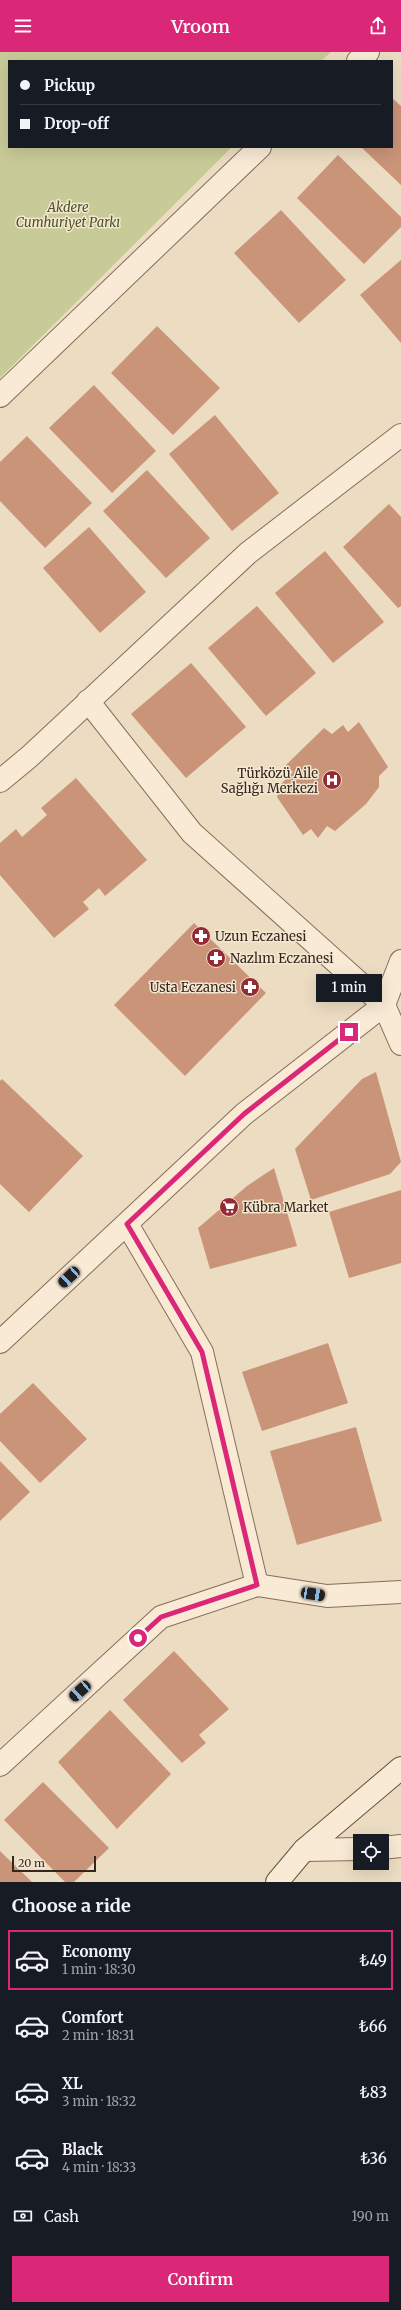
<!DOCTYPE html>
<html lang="en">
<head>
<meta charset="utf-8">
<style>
	body { margin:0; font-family:Merriweather,serif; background:#20242c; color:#f1f3f6; height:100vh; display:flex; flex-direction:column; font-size:15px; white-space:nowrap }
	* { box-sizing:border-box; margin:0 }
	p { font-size:13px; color:#9ea1a6 }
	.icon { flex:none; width:22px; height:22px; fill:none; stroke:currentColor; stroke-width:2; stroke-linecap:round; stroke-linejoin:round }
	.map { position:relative; height:1830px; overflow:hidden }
	.side { display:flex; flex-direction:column; background:#171b24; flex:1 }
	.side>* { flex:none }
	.hud { position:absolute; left:8px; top:8px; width:385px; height:88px; border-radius:0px; box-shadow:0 4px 16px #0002; display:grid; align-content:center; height:88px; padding:0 12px; background:#171b24 }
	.tools { position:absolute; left:353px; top:1782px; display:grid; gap:8px }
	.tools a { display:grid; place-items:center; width:36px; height:36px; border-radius:0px; background:#171b24; box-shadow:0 4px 16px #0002; font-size:20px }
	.scale { position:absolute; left:12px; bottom:10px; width:84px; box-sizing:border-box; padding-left:4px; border:2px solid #36271e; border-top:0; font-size:11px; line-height:14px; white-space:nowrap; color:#36271e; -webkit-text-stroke:3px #f4e7d1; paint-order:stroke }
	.end { position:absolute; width:18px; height:18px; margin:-9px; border:5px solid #db2777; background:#fff; box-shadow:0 0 0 2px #fff }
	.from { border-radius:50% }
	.bubble { position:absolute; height:28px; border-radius:0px; background:#171b24; box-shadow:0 4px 16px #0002; font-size:13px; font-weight:600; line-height:28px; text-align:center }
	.car { position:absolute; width:12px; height:24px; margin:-12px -6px; border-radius:5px; box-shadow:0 0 3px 1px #0007; background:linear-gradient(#222 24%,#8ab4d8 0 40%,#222 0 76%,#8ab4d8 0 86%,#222 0) }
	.hud b { display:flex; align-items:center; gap:14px; height:38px; font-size:15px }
	.hud b+b { border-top:1px solid #363941 }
	.hud i { width:10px; height:10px; background:#f1f3f6 }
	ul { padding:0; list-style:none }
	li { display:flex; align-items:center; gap:12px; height:60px; margin:0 8px 6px; padding:0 4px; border:2px solid transparent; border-radius:0px }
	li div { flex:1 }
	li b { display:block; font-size:15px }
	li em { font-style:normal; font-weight:600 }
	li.selected { border-color:#db2777 }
	li>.icon { width:36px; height:36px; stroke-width:1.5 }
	h2 { padding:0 12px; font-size:18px; line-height:48px }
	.pay { display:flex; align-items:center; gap:10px; height:44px; padding:0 12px; font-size:15px }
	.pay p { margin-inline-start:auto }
	.primary-button { display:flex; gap:8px; margin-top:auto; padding:8px 12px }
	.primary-button a { flex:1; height:46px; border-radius:0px; background:#db2777; color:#fff; font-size:16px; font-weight:600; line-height:46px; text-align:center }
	header { display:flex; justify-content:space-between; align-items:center; height:52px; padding:0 12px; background:#db2777; color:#fff; font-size:18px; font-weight:600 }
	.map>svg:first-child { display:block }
	.green { fill:#c8ca97 }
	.building { fill:#ca9479 }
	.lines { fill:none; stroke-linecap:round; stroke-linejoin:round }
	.street-casing { stroke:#866e5a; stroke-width:24 }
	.secondary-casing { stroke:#674f3d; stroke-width:24 }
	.street { stroke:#f8ead5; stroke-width:22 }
	.secondary { stroke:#f8ead5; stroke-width:22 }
	.route { stroke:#db2777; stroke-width:5 }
	.labels { text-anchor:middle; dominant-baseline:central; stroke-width:3; stroke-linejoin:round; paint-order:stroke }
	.park-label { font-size:13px; font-style:italic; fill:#4a5225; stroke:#f4e7d1 }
	.poi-label { font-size:13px; fill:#36271e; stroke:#f4e7d1; text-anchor:start }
</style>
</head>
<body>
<header><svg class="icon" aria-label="menu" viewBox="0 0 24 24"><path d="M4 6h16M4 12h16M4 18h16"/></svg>Vroom<svg class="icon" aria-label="share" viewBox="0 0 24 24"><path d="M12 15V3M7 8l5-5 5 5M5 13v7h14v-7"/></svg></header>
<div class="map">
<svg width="401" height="1830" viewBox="0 0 401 1830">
	<rect width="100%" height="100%" fill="#ecdcc2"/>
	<path class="green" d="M0 0H331L321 9H9V95H232L0 326Z"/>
	<g class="building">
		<path d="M392 46 401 54V133L361 95H392Z"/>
		<path d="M338 103 401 165V175L364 212 297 146Z"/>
		<path d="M281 158 346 228 299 271 234 201Z"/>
		<path d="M401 208V291L360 243Z"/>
		<path d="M157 274 220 336 173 383 111 321Z"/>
		<path d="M94 333 156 399 112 441 49 376Z"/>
		<path d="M215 363 279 441 232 479 169 402Z"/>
		<path d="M27 384 92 451 45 496 0 449V410Z"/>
		<path d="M147 418 210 486 166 526 103 459Z"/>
		<path d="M389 452 401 465V554L398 556 343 495Z"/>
		<path d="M89 475 146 540 100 581 43 516Z"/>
		<path d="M325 499 384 570 333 611 275 541Z"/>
		<path d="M257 554 316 621 266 664 208 596Z"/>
		<path d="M191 611 246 675 186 726 131 662Z"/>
		<path d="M359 670 388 715 379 724V735L366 752 335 779 327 774 318 786 311 777 303 783 277 745 282 731 293 720 286 713 324 676 332 682 343 673 348 680Z"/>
		<path d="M76 726 147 808 105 844 99 836 83 850 89 857 54 886 0 823V791L16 777 22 785 47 763 41 756Z"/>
		<path d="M194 871 266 941 185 1024 114 953Z"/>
		<path d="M376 1020 401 1110 390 1122 311 1148 295 1097 362 1027Z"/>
		<path d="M2 1027 83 1104 29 1160 0 1132V1029Z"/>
		<path d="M274 1116 297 1194 210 1217 198 1176 247 1134Z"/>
		<path d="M401 1138V1211L349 1226 329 1160Z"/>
		<path d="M328 1291 348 1351 262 1379 242 1320Z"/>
		<path d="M33 1331 87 1387 40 1431 0 1389V1362Z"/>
		<path d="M356 1375 382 1469 297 1493 270 1399Z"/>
		<path d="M0 1409 30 1440 0 1469Z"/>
		<path d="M174 1599 229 1657 199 1683 206 1691 182 1711 123 1648Z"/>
		<path d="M110 1658 171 1722 117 1777 58 1710Z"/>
		<path d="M43 1730 109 1796 74 1830H65L4 1768Z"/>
		<path d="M0 1799 32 1830H0Z"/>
	</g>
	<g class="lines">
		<defs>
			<g id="street">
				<path d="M358 9 368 0"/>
				<path d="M0 344 260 95"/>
				<path d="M88 649 192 781 384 953 401 992"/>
				<path d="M0 729 29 705 248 501 401 383"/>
				<path d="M127 1172 202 1300 257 1533"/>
				<path d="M0 1290 244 1062 384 953 401 909"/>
				<path d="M0 1713 161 1565 257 1533 327 1544 401 1540"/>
				<path d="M382 1796 401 1794"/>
				<path d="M304 1798 360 1797"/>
			</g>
			<path id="secondary" d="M277 1830 304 1798 401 1716"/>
		</defs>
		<use href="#street" class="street-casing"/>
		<use href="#secondary" class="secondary-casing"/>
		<use href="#street" class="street"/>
		<use href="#secondary" class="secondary"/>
	</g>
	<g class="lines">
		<path class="route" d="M138 1586 161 1565 257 1533 202 1300 127 1172 244 1062 349 980"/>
	</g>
	<defs>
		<symbol id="hospital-disc" viewBox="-11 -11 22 22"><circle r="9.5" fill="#932c35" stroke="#f4e7d1"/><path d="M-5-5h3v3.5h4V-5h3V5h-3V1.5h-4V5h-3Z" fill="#fff"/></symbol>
		<symbol id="pharmacy-disc" viewBox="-11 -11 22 22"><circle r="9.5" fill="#932c35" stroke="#f4e7d1"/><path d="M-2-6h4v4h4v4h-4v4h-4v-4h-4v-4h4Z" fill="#fff"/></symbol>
		<symbol id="supermarket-disc" viewBox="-11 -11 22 22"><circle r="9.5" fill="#932c35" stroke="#f4e7d1"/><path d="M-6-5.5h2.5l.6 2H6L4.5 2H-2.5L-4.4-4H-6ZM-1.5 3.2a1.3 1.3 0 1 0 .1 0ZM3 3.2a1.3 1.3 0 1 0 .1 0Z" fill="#fff"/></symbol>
	</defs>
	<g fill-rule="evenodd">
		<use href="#hospital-disc" x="321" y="717" width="22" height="22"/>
		<use href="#pharmacy-disc" x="190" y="873" width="22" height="22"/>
		<use href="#pharmacy-disc" x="205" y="895" width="22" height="22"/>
		<use href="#pharmacy-disc" x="239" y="924" width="22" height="22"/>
		<use href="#supermarket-disc" x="218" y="1144" width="22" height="22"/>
	</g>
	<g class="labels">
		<g class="park-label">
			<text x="68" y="155">Akdere<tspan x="68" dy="15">Cumhuriyet Parkı</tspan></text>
		</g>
		<g class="poi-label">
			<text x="318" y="721" text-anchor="end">Türközü Aile<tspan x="318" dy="15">Sağlığı Merkezi</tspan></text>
			<text x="215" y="884">Uzun Eczanesi</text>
			<text x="230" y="906">Nazlım Eczanesi</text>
			<text x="236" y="935" text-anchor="end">Usta Eczanesi</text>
			<text x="243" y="1155">Kübra Market</text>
		</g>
	</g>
</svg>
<div class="tools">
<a><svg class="icon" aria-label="locate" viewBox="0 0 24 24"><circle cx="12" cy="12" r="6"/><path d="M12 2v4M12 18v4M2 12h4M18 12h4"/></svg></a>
</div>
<div class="scale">20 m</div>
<i class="end from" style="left:138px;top:1586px"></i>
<i class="end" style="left:349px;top:980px"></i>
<div class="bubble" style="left:316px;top:922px;width:66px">1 min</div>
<i class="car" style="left:69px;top:1225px;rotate:227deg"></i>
<i class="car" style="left:313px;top:1542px;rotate:99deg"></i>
<i class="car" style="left:80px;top:1639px;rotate:228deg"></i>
<div class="hud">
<b><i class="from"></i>Pickup</b>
<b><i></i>Drop-off</b>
</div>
</div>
<section class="side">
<h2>Choose a ride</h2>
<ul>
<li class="selected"><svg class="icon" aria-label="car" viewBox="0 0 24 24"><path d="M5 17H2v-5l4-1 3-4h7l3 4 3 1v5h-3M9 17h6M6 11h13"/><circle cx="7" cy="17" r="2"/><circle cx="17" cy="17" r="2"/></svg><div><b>Economy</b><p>1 min · 18:30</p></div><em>₺49</em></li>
<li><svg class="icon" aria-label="car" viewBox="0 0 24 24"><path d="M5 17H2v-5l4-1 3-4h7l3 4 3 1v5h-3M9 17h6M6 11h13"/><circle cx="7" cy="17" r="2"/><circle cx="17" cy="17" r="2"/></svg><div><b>Comfort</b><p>2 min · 18:31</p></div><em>₺66</em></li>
<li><svg class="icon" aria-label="car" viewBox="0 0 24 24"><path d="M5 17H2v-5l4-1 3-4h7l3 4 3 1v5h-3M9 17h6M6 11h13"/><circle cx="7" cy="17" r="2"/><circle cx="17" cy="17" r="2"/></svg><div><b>XL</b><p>3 min · 18:32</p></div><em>₺83</em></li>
<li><svg class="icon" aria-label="car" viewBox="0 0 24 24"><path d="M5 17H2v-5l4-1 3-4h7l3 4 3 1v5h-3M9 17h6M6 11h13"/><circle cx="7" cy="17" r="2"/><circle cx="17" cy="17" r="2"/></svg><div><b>Black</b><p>4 min · 18:33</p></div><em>₺36</em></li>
</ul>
<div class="pay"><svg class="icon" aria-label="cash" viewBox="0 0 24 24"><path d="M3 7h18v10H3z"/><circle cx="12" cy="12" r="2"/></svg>Cash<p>190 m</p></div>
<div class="primary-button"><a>Confirm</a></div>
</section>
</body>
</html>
